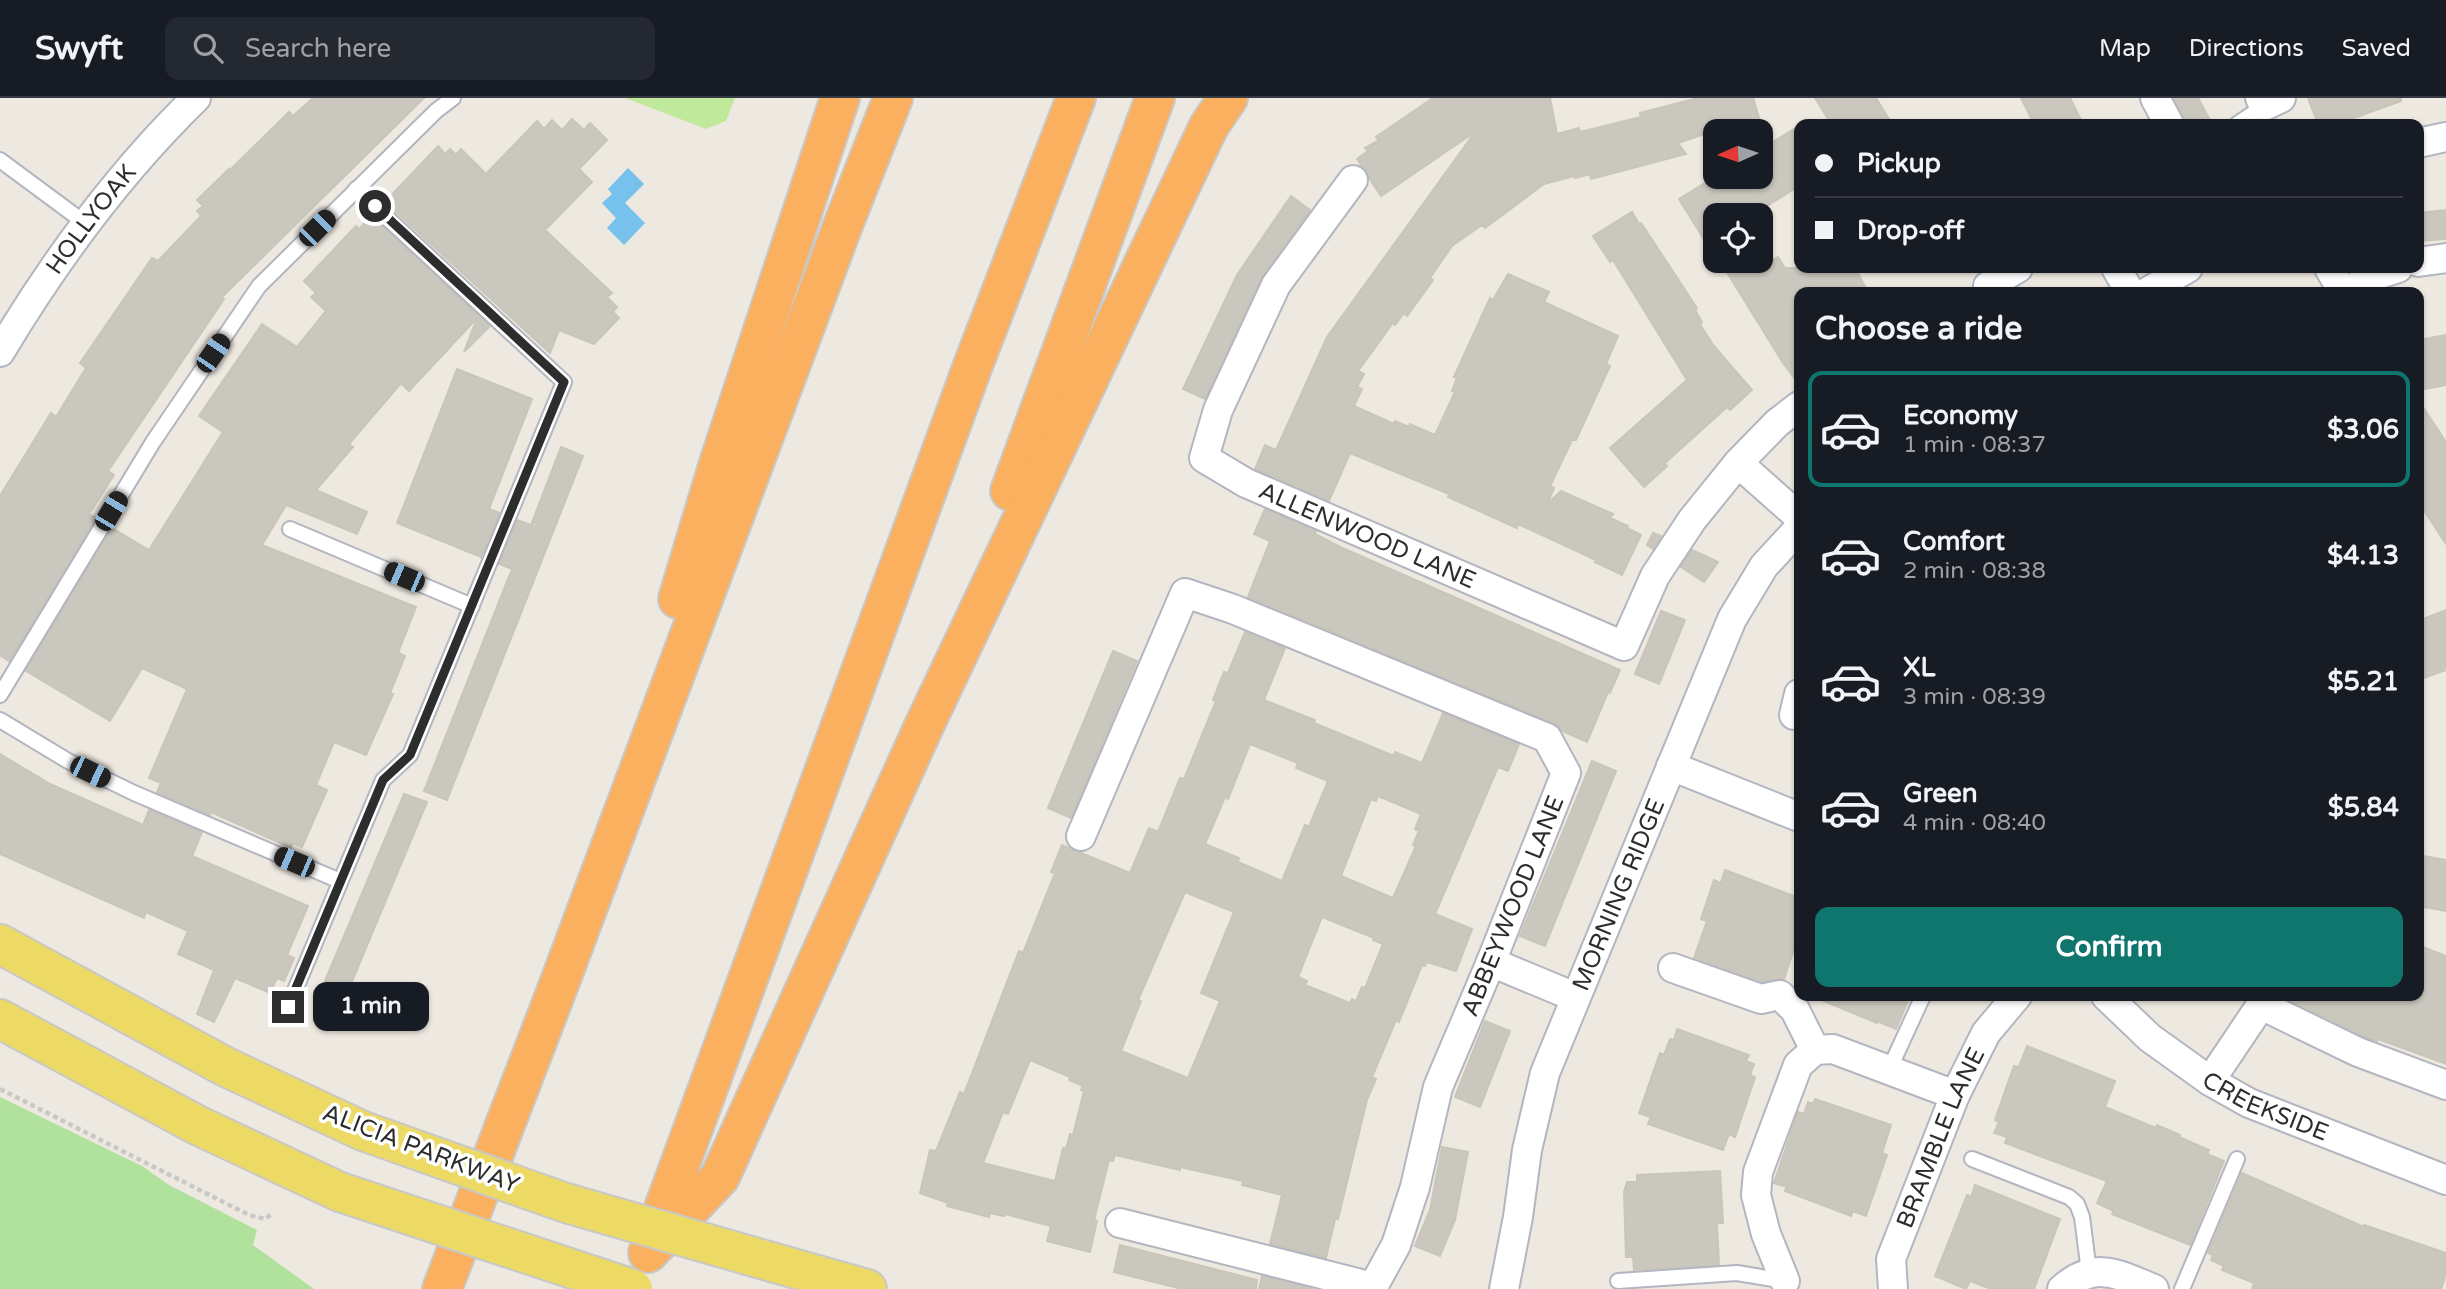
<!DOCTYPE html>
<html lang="en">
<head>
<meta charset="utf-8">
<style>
	body { margin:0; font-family:"Varela Round",sans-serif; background:#242831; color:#f1f3f6; height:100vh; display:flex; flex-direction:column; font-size:26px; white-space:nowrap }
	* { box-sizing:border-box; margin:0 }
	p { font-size:23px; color:#9ea1a6 }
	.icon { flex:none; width:38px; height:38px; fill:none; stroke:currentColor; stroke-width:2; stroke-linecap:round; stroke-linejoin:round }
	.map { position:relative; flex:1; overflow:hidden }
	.panel { position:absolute; left:1794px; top:189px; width:630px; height:714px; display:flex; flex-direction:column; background:#171b24; border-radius:14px; box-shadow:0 2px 5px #0004 }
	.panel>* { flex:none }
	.top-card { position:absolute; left:1794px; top:21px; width:630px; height:154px; border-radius:14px; box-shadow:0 2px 5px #0004; display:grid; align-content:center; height:154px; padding:0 21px; background:#171b24 }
	.needle { width:46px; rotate:267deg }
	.fabs { position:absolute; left:1703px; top:21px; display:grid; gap:14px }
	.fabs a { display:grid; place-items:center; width:70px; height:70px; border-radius:14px; background:#171b24; box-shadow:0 2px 5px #0004; font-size:35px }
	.end { position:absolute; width:32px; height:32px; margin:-16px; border:9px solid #2d2d2d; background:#fff; box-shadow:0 0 0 4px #fff }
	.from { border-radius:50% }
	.bubble { position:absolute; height:49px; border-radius:14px; background:#171b24; box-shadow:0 2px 5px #0004; font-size:23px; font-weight:700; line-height:49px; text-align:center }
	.car { position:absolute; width:21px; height:42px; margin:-21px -10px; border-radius:9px; box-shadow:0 0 5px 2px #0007; background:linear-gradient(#222 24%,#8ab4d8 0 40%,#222 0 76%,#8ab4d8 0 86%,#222 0) }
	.top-card b { display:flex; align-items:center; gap:24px; height:66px; font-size:26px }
	.top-card b+b { border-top:2px solid #363941 }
	.top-card i { width:18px; height:18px; background:#f1f3f6 }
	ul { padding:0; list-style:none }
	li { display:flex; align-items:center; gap:21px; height:116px; margin:0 14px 10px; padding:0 7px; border:4px solid transparent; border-radius:14px }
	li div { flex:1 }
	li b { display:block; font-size:26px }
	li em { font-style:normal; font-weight:700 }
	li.selected { border-color:#0f766e }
	li>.icon { width:63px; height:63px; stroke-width:1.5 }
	h2 { padding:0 21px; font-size:32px; line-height:84px }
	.button { display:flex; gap:14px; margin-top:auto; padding:14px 21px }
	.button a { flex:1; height:80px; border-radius:14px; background:#0f766e; color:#fff; font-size:28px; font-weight:700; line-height:80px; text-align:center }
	header { display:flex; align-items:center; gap:42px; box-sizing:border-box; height:98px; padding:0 35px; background:#171b24; border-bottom:2px solid #363941 }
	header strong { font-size:33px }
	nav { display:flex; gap:38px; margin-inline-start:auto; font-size:24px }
	.search { width:490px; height:63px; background:#242831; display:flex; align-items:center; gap:18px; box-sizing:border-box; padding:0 24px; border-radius:14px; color:#9ea1a6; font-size:26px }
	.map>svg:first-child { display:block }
	.green { fill:#b0e29e }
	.pitch { fill:#c1e99b }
	.water { fill:#77c2ec }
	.building { fill:#cac7be; stroke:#c9c5b9; stroke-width:2; fill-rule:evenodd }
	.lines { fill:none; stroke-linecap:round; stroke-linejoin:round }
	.lane-casing { stroke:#b3b5c0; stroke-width:18 }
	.street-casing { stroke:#b3b5c0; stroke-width:32 }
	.primary-casing { stroke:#c8c8c8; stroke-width:42 }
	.highway-casing { stroke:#c8c8c8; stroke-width:42 }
	.path { stroke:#c8c8c8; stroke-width:4.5; stroke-dasharray:5 3.5; stroke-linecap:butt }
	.lane { stroke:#fff; stroke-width:14 }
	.street { stroke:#fff; stroke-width:28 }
	.primary { stroke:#edda65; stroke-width:38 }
	.highway { stroke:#fab05f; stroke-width:38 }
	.primary-bridge-casing { stroke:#c8c8c8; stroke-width:42; stroke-linecap:butt }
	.primary-bridge { stroke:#edda65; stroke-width:38 }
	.route { stroke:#2d2d2d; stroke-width:9 }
	.labels { text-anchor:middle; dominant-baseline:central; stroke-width:7; stroke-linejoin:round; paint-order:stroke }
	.street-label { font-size:24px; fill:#2d2d2d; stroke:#fff }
</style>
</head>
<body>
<header>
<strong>Swyft</strong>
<div class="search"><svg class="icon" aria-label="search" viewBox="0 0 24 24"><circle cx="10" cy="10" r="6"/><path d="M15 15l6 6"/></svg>Search here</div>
<nav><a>Map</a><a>Directions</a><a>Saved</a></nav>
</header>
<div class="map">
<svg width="2446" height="1191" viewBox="0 0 2446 1191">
	<rect width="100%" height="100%" fill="#eee9e0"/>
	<path class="green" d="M0 999 142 1068 169 1087 257 1132 253 1147 314 1191H0Z"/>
	<path class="pitch" d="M625 0H735L726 23 706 31Z"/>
	<path class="water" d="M628 70 644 86 625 105 645 125 624 147 607 130 616 120 602 105 612 96 608 91Z"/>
	<g class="building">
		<path d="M313 0H424L222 199 224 201 108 373 114 377 89 416 96 420 9 563 0 557V398L51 315 56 319 86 270 80 265 152 160 158 163 201 118 197 113 203 108 197 102 229 71 230 72 289 14 293 18Z"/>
		<path d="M1433 0H1550L1557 36 1579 30 1580 34 1641 19 1640 15 1698 0H1753L1761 26H1734L1678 45 1686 56 1591 81 1590 76 1575 80 1574 78 1544 86 1485 130 1482 127 1452 148 1430 180 1433 182 1407 218 1404 215 1395 227 1393 225 1358 273 1364 276 1357 289 1362 291 1354 308 1394 326 1395 323 1409 329 1410 326 1435 337 1455 294 1452 293 1457 280 1454 279 1490 200 1493 202 1508 176 1549 194 1544 204 1618 238 1606 266 1610 268 1576 342H1572L1550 388 1554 390 1547 406 1561 393 1613 416 1610 420 1628 428 1627 430 1641 437 1622 477 1595 464 1596 462 1518 426 1517 430 1448 399 1449 396 1350 355 1329 403 1255 371 1265 347 1276 352 1327 239 1475 34 1381 98 1357 61 1368 53 1365 50 1379 42 1376 39Z"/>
		<path d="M1815 0H1876L1892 26H1831Z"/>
		<path d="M2021 0H2070L2083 26H2034Z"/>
		<path d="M2174 0H2198L2212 26H2186Z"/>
		<path d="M2308 0H2401V3L2337 26H2318Z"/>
		<path d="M572 21 584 32 590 25 607 42 579 71 592 84 545 132 612 195 607 199 617 209 613 214 619 220 594 246 559 232 550 255 385 104 438 48 445 56 450 51 456 57 461 51 486 76 537 23 544 31 552 22 562 32Z"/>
		<path d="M1799 28V88L1752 117H1715V159L1679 101 1705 85 1707 89 1723 79H1760V52Z"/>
		<path d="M1291 98 1310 112 1261 180 1205 301 1183 291 1237 177Z"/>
		<path d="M2446 112V141L2418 143V115Z"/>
		<path d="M1632 114 1639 126 1641 125 1697 210 1695 212 1702 224 1700 226 1713 247 1752 292 1730 312 1727 309 1665 365 1667 368 1644 389 1610 350 1687 282 1613 162 1610 164 1593 138Z"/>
		<path d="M371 118 490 228 464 254 477 220 409 293 401 285 349 346 353 349 316 392 367 414 357 436 286 407 262 447 416 509 398 555 405 558 390 595 393 596 366 657 334 644 316 687 327 692 302 749 293 745 291 750 211 714 210 717 157 694 161 685 149 680 187 591 142 570 110 623 26 573 112 430 149 452 223 334 199 318 262 226 297 249 326 213 311 199 316 195 304 183 356 128 359 131Z"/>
		<path d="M1778 159 1785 170H1855L1868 194H1799V286L1783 265 1720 163H1771Z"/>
		<path d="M2446 237V287L2419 292 2418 242Z"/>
		<path d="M457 271 532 301 489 411 500 415 481 459 397 425Z"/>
		<path d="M2419 303 2446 344V446L2418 403Z"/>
		<path d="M561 349 583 358 447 702 424 693 512 471 499 466 517 422 531 427Z"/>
		<path d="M1265 411 1316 433 1315 436 1338 448 1620 572 1610 595 1608 594 1587 644 1562 633 1553 625 1248 499 1270 443 1254 436Z"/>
		<path d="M1653 435 1661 438 1653 451 1647 447Z"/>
		<path d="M1692 452 1718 464 1704 484 1681 469Z"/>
		<path d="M2446 512V572L2418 582V523Z"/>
		<path d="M1661 513 1685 522 1659 586 1635 576Z"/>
		<path d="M1245 534 1285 550 1264 602 1315 622 1314 625 1394 658 1395 654 1422 665 1443 615 1519 646 1508 673 1498 669 1435 816 1472 831 1456 873 1427 864 1425 868 1422 867 1399 924 1396 922 1372 979 1376 981 1367 1002 1338 1121H1335L1326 1160 1270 1146 1282 1097 1242 1087 1243 1083 1180 1069V1072L1115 1057 1113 1063 1109 1062 1094 1122 1097 1123 1090 1154 1047 1143 1051 1128 1005 1116 1004 1118 990 1115 989 1119 947 1108 948 1105 920 1095 930 1052 936 1053 960 994 964 996 1019 853 1023 855 1055 775 1051 774 1062 747 1130 775 1149 730 1158 734 1180 680 1184 681 1216 603 1213 602 1224 574 1228 575ZM1250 646 1298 665 1296 670 1328 683 1309 729 1305 727 1282 783 1238 764 1239 760 1205 746 1225 699 1228 701ZM1378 698 1421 716 1415 731 1419 733 1413 747 1416 748 1393 800 1341 778 1371 701 1376 703ZM1185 794 1234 814 1201 895 1220 903 1188 980 1121 953 1141 903 1138 902ZM1322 819 1374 840 1373 842 1383 846 1365 890 1362 889 1356 903 1352 901 1350 905 1305 887 1307 883 1298 879ZM1030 962 1070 979 1069 982 1083 988 1081 992 1084 993 1073 1037 1070 1036 1066 1051 1063 1050 1055 1083 983 1065 1003 1014 1008 1016Z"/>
		<path d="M1113 553 1137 563 1071 720 1048 710Z"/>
		<path d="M0 656 50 686 143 727 149 712 202 734 192 758 308 808 287 857 294 860 284 883 277 880 270 895 235 880 214 924 197 916 214 872 178 856 188 833 146 814 144 820 0 756Z"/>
		<path d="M1592 663 1616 673 1545 848 1520 838Z"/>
		<path d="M404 696 427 704 348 893 325 883Z"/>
		<path d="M2418 757 2446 762V813L2418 808Z"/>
		<path d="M1725 772 1799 800V836L1784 881 1762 884 1694 860 1707 823 1701 821 1714 782 1721 785Z"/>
		<path d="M2418 847 2446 858V966L2378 941 2377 943 2370 941 2281 898H2418Z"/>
		<path d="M1812 898H1910L1896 931 1877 923V925Z"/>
		<path d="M1485 923 1510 933 1480 1009 1455 999Z"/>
		<path d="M1677 931 1749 957 1746 963 1754 966 1750 977 1755 979 1735 1039 1729 1036 1723 1052 1648 1026 1651 1019 1639 1015 1660 955 1664 957 1670 941 1674 942Z"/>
		<path d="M2027 948 2115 983 2105 1009 2156 1030 2157 1027 2180 1037 2179 1039 2209 1052 2207 1056 2224 1063 2190 1147 2112 1116 2114 1113 2097 1105 2107 1083 2005 1045 2007 1039 1994 1035 1999 1024 1995 1022 2005 993 2014 968 2019 969Z"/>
		<path d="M1815 1001 1891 1027 1882 1055 1887 1057 1866 1118 1853 1113 1851 1118 1785 1093 1787 1089 1774 1085 1798 1014 1804 1016 1808 1004 1813 1006Z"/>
		<path d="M1442 1049 1468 1054 1455 1122 1440 1158 1415 1148 1430 1112Z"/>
		<path d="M1720 1073 1723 1125H1717L1719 1167 1634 1172 1633 1159H1626L1624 1094 1627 1084H1637V1077Z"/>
		<path d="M2242 1075 2364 1129V1127L2446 1155V1176L2441 1191H2252L2254 1185 2222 1172 2224 1168 2211 1162 2213 1157 2208 1155Z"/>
		<path d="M1975 1087 2060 1121 2034 1191H1991L1970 1183 1966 1191 1935 1178 1967 1097 1971 1099Z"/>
		<path d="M1120 1147 1257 1182 1256 1191H1182L1114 1174Z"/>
		<path d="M1262 1178 1313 1191H1259Z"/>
	</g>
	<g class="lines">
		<defs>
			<g id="lane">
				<path d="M2237 26 2264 8"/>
				<path d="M0 62 85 125"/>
				<path d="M290 431 472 508"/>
				<path d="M0 597 153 344 259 188 436 13 453 0"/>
				<path d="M0 622 68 663 134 695 340 783"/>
				<path d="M288 909 383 682 410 657 564 284 356 91"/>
				<path d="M1889 972 1923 898"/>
				<path d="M1972 1061 2069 1099 2077 1106 2082 1119 2089 1174"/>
				<path d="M1618 1183 1737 1175 1785 1183"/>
				<path d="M2182 1191 2237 1061"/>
			</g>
			<g id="street">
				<path d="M2155 0 2169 26"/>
				<path d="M2260 0 2264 8 2281 0"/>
				<path d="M2418 45 2446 39"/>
				<path id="s1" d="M1353 82 1276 187 1218 312 1204 360 1246 385 1624 548 1655 478 1692 422 1738 365 1777 325 1799 308"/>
				<path d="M2418 164 2446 160"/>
				<path d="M2116 170 2130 194"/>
				<path d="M2329 170 2343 194"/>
				<path d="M1988 188 2018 170"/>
				<path d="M2147 194 2188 170"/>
				<path d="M2346 194 2374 178 2398 170"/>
				<path id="s2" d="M0 254C55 162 119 75 196 0"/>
				<path d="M1738 365 1799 419"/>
				<path d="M1794 617 1799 596"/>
				<path d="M1671 668 1799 719"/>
				<path d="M1081 738 1185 495 1233 511 1547 640 1566 675 1491 864 1438 989 1415 1089 1396 1147 1373 1189 1120 1125"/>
				<path d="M1491 864 1575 899"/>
				<path d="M1673 870 1761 901 1780 897 1795 912 1815 952"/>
				<path id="s3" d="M2106 898 2150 940 2210 983 2249 1005 2446 1082"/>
				<path d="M2210 983 2261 907 2358 954 2446 987"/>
				<path d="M1785 1183 1766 1136 1756 1097 1758 1074 1798 967 1815 952 1833 951 1955 997"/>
				<path id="s4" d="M1504 1191 1518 1119 1527 1052 1545 975 1732 521 1764 468 1799 430"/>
				<path id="s5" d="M1893 1191 1891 1161 1955 997 1986 935 2017 898"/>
				<path d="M2062 1191C2095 1162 2118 1176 2154 1191"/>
			</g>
			<g id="primary">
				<path d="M0 846 226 969 363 1033"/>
				<path d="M0 921 197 1027 340 1094"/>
				<path d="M775 1165 867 1191"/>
			</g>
			<g id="highway">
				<path d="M1010 393 1155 0"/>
				<path d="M678 501 719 365 840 0"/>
				<path d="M653 1140 972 270 1076 0"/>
				<path d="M648 1155 720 1079 924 628 1209 28 1228 0"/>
				<path d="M442 1191 561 881 843 127 893 0"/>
			</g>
		</defs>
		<use href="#lane" class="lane-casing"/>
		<use href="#street" class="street-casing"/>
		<use href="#primary" class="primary-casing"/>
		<use href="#highway" class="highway-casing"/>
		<path class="path" d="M0 991 249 1117 265 1121 273 1115"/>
		<use href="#lane" class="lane"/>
		<use href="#street" class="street"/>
		<use href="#primary" class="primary"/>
		<use href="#highway" class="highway"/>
		<defs>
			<g id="primary-bridge">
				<path d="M363 1033 566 1105 775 1165"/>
				<path d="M340 1094 633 1191"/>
			</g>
		</defs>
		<use href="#primary-bridge" class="primary-bridge-casing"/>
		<use href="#primary-bridge" class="primary-bridge"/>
	</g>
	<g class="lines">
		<path class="route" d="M288 909 383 682 410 657 564 284 375 108"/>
	</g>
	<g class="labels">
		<g class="street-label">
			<text stroke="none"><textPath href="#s2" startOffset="161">HOLLYOAK</textPath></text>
			<text stroke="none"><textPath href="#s1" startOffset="499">ALLENWOOD LANE</textPath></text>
			<text stroke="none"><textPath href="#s4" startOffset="413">MORNING RIDGE</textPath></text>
			<text transform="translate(1513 808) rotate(-68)">ABBEYWOOD LANE</text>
			<text stroke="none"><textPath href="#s3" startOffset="196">CREEKSIDE</textPath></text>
			<text stroke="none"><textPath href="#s5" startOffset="161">BRAMBLE LANE</textPath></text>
			<text transform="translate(421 1051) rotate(21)">ALICIA PARKWAY</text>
		</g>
	</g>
</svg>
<div class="fabs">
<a><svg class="needle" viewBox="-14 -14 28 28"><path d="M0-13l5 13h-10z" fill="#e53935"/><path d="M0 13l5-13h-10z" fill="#9ea1a6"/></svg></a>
<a><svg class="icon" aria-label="locate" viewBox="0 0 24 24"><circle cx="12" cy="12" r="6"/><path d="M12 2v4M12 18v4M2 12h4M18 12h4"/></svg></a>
</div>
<i class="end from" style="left:375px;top:108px"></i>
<i class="end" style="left:288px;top:909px"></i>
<div class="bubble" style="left:313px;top:884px;width:116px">1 min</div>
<i class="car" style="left:317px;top:130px;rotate:45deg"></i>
<i class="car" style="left:213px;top:255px;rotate:34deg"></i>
<i class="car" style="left:111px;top:413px;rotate:31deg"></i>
<i class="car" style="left:404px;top:479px;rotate:293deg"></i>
<i class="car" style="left:90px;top:674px;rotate:116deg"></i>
<i class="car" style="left:294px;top:764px;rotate:293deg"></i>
<div class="top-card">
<b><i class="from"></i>Pickup</b>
<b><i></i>Drop-off</b>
</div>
<section class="panel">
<h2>Choose a ride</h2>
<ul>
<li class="selected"><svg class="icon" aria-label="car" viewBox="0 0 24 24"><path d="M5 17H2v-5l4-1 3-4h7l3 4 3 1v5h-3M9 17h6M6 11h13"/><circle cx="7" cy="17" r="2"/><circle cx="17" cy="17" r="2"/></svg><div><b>Economy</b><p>1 min · 08:37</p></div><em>$3.06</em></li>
<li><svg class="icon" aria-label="car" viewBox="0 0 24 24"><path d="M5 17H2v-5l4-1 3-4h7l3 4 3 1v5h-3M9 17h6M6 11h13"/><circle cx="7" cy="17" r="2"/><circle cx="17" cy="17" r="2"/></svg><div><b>Comfort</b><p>2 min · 08:38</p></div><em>$4.13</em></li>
<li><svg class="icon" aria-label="car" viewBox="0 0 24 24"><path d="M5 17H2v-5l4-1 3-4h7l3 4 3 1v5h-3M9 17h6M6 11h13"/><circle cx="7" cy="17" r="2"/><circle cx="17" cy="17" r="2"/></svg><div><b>XL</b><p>3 min · 08:39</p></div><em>$5.21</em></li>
<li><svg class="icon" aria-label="car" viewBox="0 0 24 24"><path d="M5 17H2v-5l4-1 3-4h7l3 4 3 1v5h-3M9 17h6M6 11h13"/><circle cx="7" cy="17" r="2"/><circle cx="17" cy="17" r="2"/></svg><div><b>Green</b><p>4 min · 08:40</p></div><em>$5.84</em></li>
</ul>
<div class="button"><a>Confirm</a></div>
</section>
</div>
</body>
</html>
